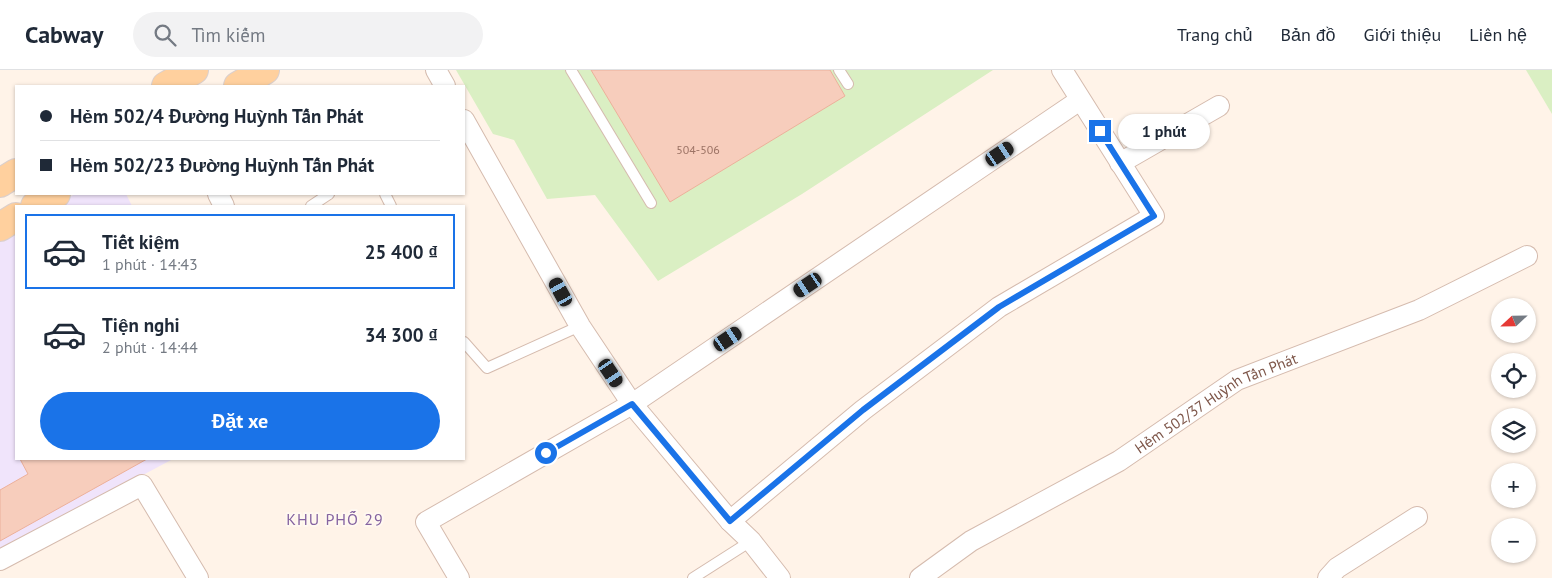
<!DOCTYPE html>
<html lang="vi">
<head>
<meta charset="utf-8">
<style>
	body { margin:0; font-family:"PT Sans",sans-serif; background:#f2f2f3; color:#1f2937; height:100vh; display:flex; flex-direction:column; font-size:19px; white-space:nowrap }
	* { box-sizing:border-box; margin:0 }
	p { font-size:16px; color:#747a83 }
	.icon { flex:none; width:28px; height:28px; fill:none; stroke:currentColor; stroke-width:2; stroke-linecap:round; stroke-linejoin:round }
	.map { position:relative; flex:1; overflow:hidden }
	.side { position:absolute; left:15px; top:135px; width:450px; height:255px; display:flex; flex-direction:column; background:#fff; border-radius:0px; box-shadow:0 1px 4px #0004 }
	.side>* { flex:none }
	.hud { position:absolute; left:15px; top:15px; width:450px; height:110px; border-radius:0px; box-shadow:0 1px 4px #0004; display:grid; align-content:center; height:110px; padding:0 25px; background:#fff }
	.needle { width:32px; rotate:248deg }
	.tools { position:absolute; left:1491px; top:228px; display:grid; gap:10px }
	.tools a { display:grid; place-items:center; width:45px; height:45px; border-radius:50%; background:#fff; box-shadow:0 1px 4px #0004; font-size:25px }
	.end { position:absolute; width:22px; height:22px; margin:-11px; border:6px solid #1a73e8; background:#fff; box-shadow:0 0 0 2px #fff }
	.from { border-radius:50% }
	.bubble { position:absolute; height:35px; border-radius:18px; background:#fff; box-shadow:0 1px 4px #0004; font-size:16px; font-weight:800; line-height:35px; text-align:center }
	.car { position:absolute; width:15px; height:30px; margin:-15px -8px; border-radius:6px; box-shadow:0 0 4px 1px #0007; background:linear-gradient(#222 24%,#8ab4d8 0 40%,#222 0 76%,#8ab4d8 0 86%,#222 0) }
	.hud b { display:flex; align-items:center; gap:18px; height:48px; font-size:19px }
	.hud b+b { border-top:1px solid #e0e1e3 }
	.hud i { width:12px; height:12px; background:#1f2937 }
	ul { padding:9px 0 0; list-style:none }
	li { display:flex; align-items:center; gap:15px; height:75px; margin:0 10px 8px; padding:0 15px; border:2px solid transparent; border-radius:0px }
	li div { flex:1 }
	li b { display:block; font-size:19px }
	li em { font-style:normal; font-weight:800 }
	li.on { border-color:#1a73e8 }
	li>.icon { width:45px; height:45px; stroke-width:1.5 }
	.primary-button { display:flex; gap:10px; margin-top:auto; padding:10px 25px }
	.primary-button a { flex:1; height:58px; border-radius:30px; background:#1a73e8; color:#fff; font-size:20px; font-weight:800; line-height:58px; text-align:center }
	header { display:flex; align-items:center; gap:30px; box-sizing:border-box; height:70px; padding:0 25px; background:#fff; border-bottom:1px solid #e0e1e3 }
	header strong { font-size:24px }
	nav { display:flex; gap:28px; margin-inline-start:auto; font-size:18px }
	.search { width:350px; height:45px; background:#f2f2f3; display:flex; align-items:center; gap:12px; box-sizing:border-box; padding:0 18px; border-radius:28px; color:#747a83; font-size:19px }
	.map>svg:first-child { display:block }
	.education { fill:#f0e4fb }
	.green { fill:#daefc3 }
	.building { fill:#f7cdbc; stroke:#ecb09a }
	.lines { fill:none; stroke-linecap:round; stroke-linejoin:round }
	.lane-casing { stroke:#d5bbae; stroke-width:12 }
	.street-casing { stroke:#d5bbae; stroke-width:22 }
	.primary-casing { stroke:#dbcfcc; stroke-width:30 }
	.lane { stroke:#fff; stroke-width:10 }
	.street { stroke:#fff; stroke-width:20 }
	.primary { stroke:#ffd09e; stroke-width:28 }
	.route { stroke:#1a73e8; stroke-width:6 }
	.labels { text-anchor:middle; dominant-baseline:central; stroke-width:4; stroke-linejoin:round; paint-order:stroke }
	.number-label { font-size:12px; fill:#9c7365 }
	.street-label { font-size:15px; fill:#7d5548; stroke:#fff8f0 }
	.neighbourhood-label { font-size:16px; letter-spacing:1px; fill:#8563a0; stroke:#fff8f0 }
</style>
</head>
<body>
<header>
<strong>Cabway</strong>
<div class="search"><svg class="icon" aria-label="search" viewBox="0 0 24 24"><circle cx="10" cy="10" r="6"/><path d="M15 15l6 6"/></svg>Tìm kiếm</div>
<nav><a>Trang chủ</a><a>Bản đồ</a><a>Giới thiệu</a><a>Liên hệ</a></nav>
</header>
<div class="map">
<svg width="1552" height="508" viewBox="0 0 1552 508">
	<rect width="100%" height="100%" fill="#fff3e8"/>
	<g class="education">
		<path d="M75 124H126L132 136H54Z"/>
		<path d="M16 159V389H173L0 481V169Z"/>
	</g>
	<g class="green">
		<path d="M456 0H993L802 124 658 211 595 125 547 129 514 70 493 64Z"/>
		<path d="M1526 0H1552V44Z"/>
	</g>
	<g class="building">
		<path d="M591 0H830L845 26 670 132Z"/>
		<path d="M20 389H147L0 471V420L28 404Z"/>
	</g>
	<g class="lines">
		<defs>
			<g id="lane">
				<path d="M571 0 651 133"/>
				<path d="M839 0 848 14"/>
				<path d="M385 124 391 136"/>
				<path d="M311 136 329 124"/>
				<path d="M464 272 487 298 580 256"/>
				<path d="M693 508 751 471"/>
			</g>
			<g id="street">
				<path d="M436 0 445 16"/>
				<path d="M464 50 580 256 632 334 730 451 751 471 780 508"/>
				<path d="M1120 93 1219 36"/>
				<path d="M218 124 224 136"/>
				<path d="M730 451 863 340 999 237 1154 146 1062 0"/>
				<path d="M0 490 142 415 198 508"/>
				<path d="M459 508 426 452 632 334 1080 30"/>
				<path id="s1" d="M920 508 971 471 1119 391 1237 310 1419 240 1527 186"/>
				<path d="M1328 508 1337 498 1417 447"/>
			</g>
			<g id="primary">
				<path d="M166 16 194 0"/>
				<path d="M238 16 265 0"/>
				<path d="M0 113 16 103"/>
				<path d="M35 136 56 124"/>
				<path d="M0 157 16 147"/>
			</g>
		</defs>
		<use href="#lane" class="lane-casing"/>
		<use href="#street" class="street-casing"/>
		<use href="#primary" class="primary-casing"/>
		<use href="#lane" class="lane"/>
		<use href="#street" class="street"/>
		<use href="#primary" class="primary"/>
	</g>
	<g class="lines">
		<path class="route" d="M546 383 632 334 730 451 863 340 999 237 1154 146 1100 61"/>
	</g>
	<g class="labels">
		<g class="number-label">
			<text x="698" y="79">504-506</text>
		</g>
		<g class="street-label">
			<text stroke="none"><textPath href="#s1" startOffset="345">Hẻm 502/37 Huỳnh Tấn Phát</textPath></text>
		</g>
		<g class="neighbourhood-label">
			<text x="335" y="449">KHU PHỐ 29</text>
		</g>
	</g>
</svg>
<div class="tools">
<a><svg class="needle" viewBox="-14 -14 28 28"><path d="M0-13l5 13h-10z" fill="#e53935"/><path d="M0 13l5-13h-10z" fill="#747a83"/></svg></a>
<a><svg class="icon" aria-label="locate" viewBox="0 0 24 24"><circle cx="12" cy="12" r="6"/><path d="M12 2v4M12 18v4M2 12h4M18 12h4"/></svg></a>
<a><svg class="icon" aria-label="layers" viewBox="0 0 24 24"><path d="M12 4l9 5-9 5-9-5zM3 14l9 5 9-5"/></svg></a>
<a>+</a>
<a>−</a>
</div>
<i class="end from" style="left:546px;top:383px"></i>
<i class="end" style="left:1100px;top:61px"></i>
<div class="bubble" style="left:1118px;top:44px;width:92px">1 phút</div>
<i class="car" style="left:1000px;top:84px;rotate:56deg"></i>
<i class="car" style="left:808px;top:215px;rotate:236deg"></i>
<i class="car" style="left:561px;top:222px;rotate:331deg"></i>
<i class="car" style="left:728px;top:269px;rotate:56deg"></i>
<i class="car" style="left:611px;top:303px;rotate:146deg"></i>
<div class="hud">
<b><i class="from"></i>Hẻm 502/4 Đường Huỳnh Tấn Phát</b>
<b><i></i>Hẻm 502/23 Đường Huỳnh Tấn Phát</b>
</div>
<section class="side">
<ul>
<li class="on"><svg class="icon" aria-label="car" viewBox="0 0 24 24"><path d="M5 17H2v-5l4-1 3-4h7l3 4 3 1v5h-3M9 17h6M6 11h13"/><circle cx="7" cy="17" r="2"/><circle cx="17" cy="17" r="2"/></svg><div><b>Tiết kiệm</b><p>1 phút · 14:43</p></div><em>25 400 ₫</em></li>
<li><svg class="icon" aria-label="car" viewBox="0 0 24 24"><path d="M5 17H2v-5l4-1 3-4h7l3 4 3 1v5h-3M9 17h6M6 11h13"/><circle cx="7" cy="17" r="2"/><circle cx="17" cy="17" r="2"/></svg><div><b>Tiện nghi</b><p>2 phút · 14:44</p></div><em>34 300 ₫</em></li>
</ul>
<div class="primary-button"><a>Đặt xe</a></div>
</section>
</div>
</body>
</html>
